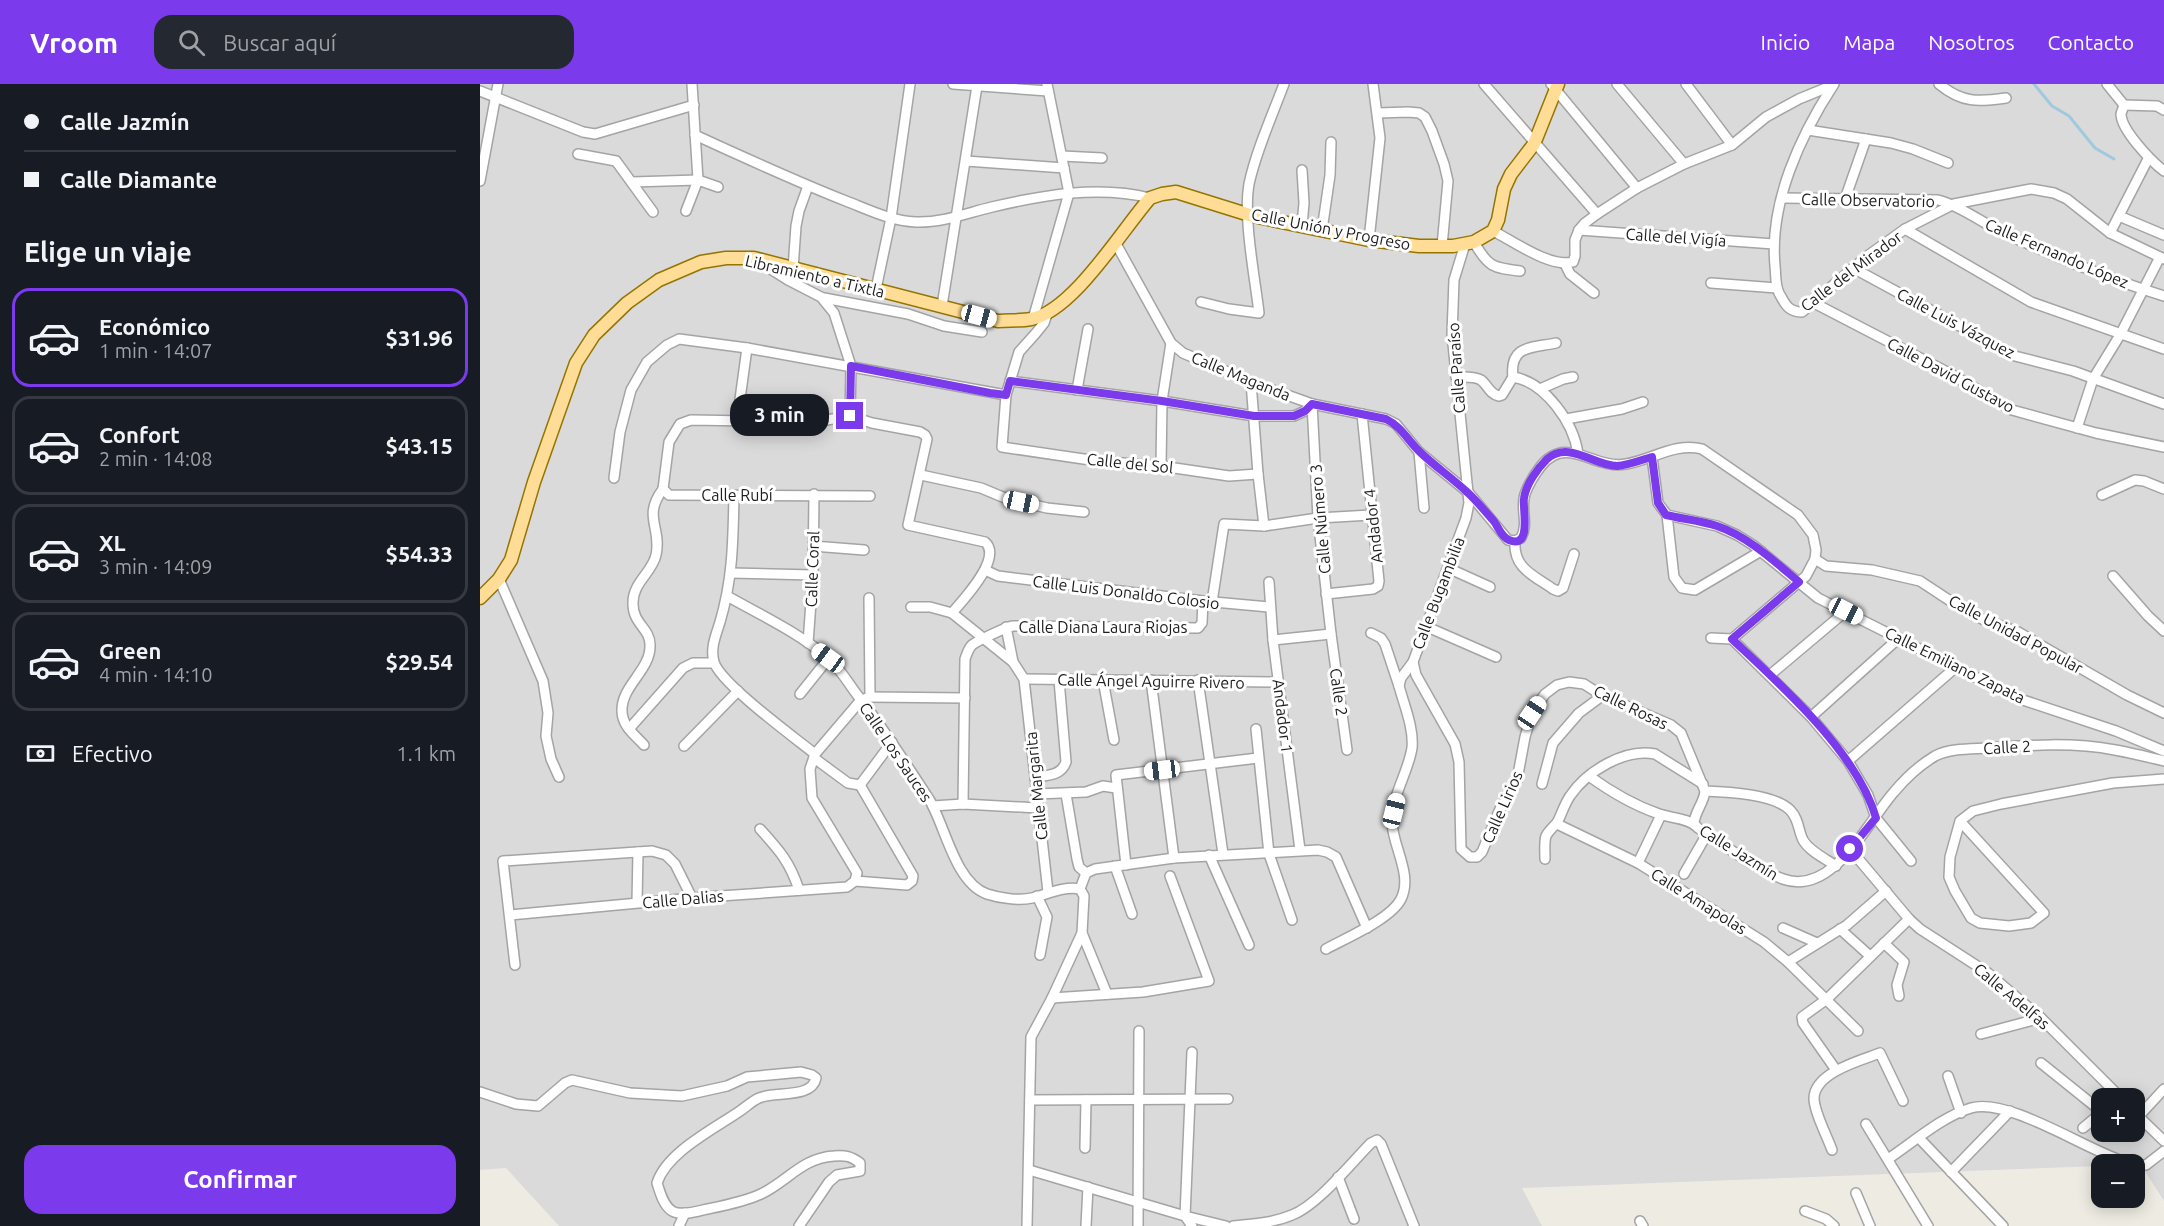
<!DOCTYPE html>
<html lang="es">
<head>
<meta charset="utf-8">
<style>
	body { margin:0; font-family:Ubuntu,sans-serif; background:#242831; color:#f1f3f6; height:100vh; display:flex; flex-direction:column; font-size:22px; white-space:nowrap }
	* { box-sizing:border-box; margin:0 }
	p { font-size:20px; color:#9ea1a6 }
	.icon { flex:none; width:33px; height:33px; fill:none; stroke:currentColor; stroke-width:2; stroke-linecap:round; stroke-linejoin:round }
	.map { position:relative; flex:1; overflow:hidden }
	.side { display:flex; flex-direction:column; background:#171b24; width:480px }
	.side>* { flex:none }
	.hud { display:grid; align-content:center; height:132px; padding:0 24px; background:#171b24 }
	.tools { position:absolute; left:1611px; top:1004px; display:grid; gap:12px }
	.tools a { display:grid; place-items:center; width:54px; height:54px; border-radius:12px; background:#171b24; box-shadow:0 3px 15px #0003; font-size:30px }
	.end { position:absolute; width:27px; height:27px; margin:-14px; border:8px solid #7c3aed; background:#fff; box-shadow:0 0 0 3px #fff }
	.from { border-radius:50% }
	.bubble { position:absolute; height:42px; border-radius:18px; background:#171b24; box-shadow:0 3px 15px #0003; font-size:20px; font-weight:700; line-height:42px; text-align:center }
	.car { position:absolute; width:18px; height:36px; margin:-18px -9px; border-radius:8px; box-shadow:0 0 4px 2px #0007; background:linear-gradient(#fff 24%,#345 0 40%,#fff 0 76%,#345 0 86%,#fff 0) }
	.hud b { display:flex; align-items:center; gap:21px; height:57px; font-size:22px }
	.hud b+b { border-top:2px solid #363941 }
	.hud i { width:15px; height:15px; background:#f1f3f6 }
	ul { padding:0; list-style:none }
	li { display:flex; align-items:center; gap:18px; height:99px; margin:0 12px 9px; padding:0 12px; border:3px solid #363941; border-radius:18px }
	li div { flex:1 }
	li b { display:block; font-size:22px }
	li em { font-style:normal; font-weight:700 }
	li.current { border-color:#7c3aed }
	li>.icon { width:54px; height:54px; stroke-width:1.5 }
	h2 { padding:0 24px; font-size:27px; line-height:72px }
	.pay { display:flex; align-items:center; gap:15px; height:66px; padding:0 24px; font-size:22px }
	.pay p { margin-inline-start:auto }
	.primary-button { display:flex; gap:12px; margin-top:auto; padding:12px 24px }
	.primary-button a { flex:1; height:69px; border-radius:18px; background:#7c3aed; color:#fff; font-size:24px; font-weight:700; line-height:69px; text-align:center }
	header { display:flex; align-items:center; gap:36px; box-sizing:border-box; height:84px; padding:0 30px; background:#7c3aed; color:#fff }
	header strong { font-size:28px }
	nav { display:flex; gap:33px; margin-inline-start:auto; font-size:21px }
	.search { width:420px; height:54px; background:#242831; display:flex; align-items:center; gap:15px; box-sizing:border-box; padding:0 21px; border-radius:18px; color:#9ea1a6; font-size:22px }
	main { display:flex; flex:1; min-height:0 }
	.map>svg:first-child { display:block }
	.residential { fill:#dbdada; fill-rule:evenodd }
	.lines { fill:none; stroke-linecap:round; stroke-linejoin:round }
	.stream { stroke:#a0c9de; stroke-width:3 }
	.minor-casing { stroke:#a4a4a4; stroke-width:12 }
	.major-casing { stroke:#957400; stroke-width:15 }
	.minor { stroke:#fff; stroke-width:9 }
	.major { stroke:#ffdd96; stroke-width:12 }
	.route { stroke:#7c3aed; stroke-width:8 }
	.labels { text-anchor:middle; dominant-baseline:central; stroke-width:6; stroke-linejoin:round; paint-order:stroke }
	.street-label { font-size:16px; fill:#1d1d1d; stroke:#fff }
</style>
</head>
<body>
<header>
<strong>Vroom</strong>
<div class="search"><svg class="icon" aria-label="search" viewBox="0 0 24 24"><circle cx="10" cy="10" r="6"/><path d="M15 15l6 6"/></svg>Buscar aquí</div>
<nav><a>Inicio</a><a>Mapa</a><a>Nosotros</a><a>Contacto</a></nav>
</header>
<main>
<section class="side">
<div class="hud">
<b><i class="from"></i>Calle Jazmín</b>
<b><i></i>Calle Diamante</b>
</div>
<h2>Elige un viaje</h2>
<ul>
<li class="current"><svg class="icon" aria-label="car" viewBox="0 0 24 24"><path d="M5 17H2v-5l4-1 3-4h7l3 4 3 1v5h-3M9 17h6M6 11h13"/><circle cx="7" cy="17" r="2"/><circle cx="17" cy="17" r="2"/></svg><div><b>Económico</b><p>1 min · 14:07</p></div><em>$31.96</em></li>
<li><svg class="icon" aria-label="car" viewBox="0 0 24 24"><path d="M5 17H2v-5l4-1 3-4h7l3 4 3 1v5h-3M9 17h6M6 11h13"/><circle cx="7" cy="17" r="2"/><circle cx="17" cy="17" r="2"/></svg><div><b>Confort</b><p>2 min · 14:08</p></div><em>$43.15</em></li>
<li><svg class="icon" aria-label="car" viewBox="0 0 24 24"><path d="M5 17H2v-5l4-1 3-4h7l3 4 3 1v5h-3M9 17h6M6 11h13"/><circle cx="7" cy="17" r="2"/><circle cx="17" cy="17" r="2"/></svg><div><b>XL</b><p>3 min · 14:09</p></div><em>$54.33</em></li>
<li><svg class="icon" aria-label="car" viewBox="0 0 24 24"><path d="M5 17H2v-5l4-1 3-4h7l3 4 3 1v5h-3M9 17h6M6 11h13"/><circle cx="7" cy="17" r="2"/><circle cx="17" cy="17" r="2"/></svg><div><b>Green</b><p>4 min · 14:10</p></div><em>$29.54</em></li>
</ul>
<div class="pay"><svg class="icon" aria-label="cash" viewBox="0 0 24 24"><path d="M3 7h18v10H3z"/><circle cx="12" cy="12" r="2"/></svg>Efectivo<p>1.1 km</p></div>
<div class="primary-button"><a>Confirmar</a></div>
</section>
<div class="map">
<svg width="1684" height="1142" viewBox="0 0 1684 1142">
	<rect width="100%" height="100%" fill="#eeece2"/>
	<path class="residential" d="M0 0H1684V1117L1661 1081 1622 1080 1621 1082 1042 1104 1062 1142H79L26 1084 0 1086ZM1622 1014H1654V1047H1622Z"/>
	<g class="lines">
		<path class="stream" d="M1554 0 1572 22 1589 32 1615 64 1634 75"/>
		<defs>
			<g id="minor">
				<path d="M473 0 568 7"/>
				<path d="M1004 0 1117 130"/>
				<path d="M1071 0 1157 104"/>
				<path d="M1137 0 1204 80"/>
				<path d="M1206 0 1252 61"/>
				<path d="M1354 0C1320 52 1289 119 1295 182 1296 191 1295 201 1299 209 1305 220 1308 228 1322 228L1386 173 1425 145 1474 120 1551 105 1574 109 1587 115 1630 149 1684 175"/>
				<path d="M1459 0C1482 19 1498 18 1526 14"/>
				<path d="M1627 0 1644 21"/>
				<path d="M0 7 103 48 115 50 214 21"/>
				<path d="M1644 21C1644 22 1641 29 1641 30 1641 46 1672 78 1684 87"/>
				<path d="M1644 21 1677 22 1684 26"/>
				<path d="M898 29 928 28 939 29 945 33 952 47 964 80 968 97 962 162"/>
				<path d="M1328 46 1411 59 1433 65 1468 79"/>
				<path d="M215 51C265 74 315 97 366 117 389 126 411 137 436 138 462 139 487 129 512 123 563 111 619 101 670 114"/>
				<path d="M98 70 136 77 173 128"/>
				<path d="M582 72 622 74"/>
				<path d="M486 77 584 84"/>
				<path d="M822 86 824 119 822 141"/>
				<path d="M0 97 18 0"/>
				<path d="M152 98 218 96 238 103"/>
				<path d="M1302 114 1458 116C1481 122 1502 139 1524 149 1576 173 1629 195 1684 212"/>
				<path d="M1365 115 1386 55"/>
				<path d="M206 127 218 96 212 0"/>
				<path d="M1639 132 1684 151"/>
				<path d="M1425 145 1551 218 1684 265"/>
				<path d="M842 146 850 91 851 58"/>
				<path d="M1099 146 1294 160"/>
				<path d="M1013 147C1033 157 1070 184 1093 178L1095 172V156L1099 146 1105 139 1117 130 1157 104 1204 80 1252 61 1286 33 1319 15 1353 1"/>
				<path d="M1630 149 1668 75"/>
				<path d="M889 156 900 54 893 0"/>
				<path d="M635 158 691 259 703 269 771 298 832 320 906 335 916 340 939 368 989 409 1028 456 1035 457 1041 454C1049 439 1040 425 1045 410 1049 399 1054 391 1061 382 1087 350 1114 386 1146 380 1171 376 1196 358 1222 365L1318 431 1333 451 1336 466 1335 475 1326 492 1252 555"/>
				<path d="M994 158C1008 183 1013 184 1040 187"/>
				<path d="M985 160 974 196 972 250 989 419 986 434 933 578 936 591 975 660 979 678 981 765 990 773H997L1002 768 1020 725 1037 696 1045 653 1052 629 1065 610 1077 601 1089 598 1104 600 1121 611 1191 641 1201 649 1225 707C1224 719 1215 727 1214 739"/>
				<path d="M278 177 308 196 341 213 354 229 371 282 370 332"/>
				<path d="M1085 180 1090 190 1114 209"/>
				<path d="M1373 184 1535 272 1593 287 1684 320"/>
				<path d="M313 185 316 142 319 127 328 102"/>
				<path d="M1231 199 1297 204"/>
				<path d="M396 205 411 134 430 0"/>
				<path d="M344 214 428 230 464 242 502 248"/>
				<path d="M721 218 749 225 779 229C775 194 763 134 769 100 776 67 792 32 804 0"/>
				<path d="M1334 219 1469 289 1532 326 1616 349 1684 363"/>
				<path d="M462 222 497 2"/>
				<path d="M568 227 564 239 556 249 539 268 526 311 522 363 617 377 681 382 749 392 778 390"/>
				<path d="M553 235 589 109 567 0"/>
				<path d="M976 293C983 293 995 292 1001 296 1008 301 1009 310 1019 312L1022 311 1033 293C1065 298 1094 339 1098 370"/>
				<path d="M1033 293C1029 261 1052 264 1076 259"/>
				<path d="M530 297 682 317 774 332H814L825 327 832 320"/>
				<path d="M771 298 778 390 784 442"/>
				<path d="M1060 305 1083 295 1093 293"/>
				<path d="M597 306 608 245"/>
				<path d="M832 320 838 434 851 550 867 666"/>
				<path d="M1086 335 1142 325 1163 318"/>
				<path d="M257 337 267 264"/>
				<path d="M1597 344 1613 295 1640 251 1680 173"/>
				<path d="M939 368 944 424"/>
				<path d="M1172 373 1178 419 1187 431"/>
				<path d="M681 382 682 317 691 259"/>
				<path d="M441 391 501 404 525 414 567 424 604 428"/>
				<path d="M134 394 140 348 151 306 167 278 187 261 199 255 267 264 526 311"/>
				<path d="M183 405 189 358 200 340 211 336 335 338 370 332 392 339 440 348 445 351 447 355 428 441 505 458C523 474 484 515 472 529"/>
				<path d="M183 405 189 411 390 412"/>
				<path d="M254 411C253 456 253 494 240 538 236 551 230 564 234 578 241 600 314 653 335 670"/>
				<path d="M1622 411 1655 396 1664 397 1684 405"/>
				<path d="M1187 431 1237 442 1257 451 1273 461 1338 514 1537 614 1636 647 1684 667"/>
				<path d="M1187 431 1194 493 1202 504 1215 506 1281 467"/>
				<path d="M1035 457C1033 484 1053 491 1073 505L1078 507 1083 504 1094 470"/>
				<path d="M333 462 384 466"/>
				<path d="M1335 475 1346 482 1392 486 1440 497 1481 524 1504 536 1538 548 1647 611 1684 629"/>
				<path d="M968 484 1010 503"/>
				<path d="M505 486 518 492 723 517 789 523"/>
				<path d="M251 489 333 491"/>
				<path d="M1633 492 1668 532 1684 547"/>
				<path d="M19 495 63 597 68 629 66 652 71 675 79 693"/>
				<path d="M789 498 793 556 820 766"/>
				<path d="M846 510 893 505 898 502 899 497 882 330"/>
				<path d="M247 512C281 531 319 549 348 574 362 586 370 603 382 617 406 648 427 682 449 715 465 741 475 799 507 810 519 814 539 817 552 814 568 810 583 802 600 805"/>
				<path d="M732 518 744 440 784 442 838 434 891 431"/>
				<path d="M431 523H450L472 529 533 578 544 595 568 808"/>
				<path d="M945 542 1016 573"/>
				<path d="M526 543 533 578"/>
				<path d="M891 549 901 554 905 560 919 602"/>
				<path d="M1231 554 1252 555"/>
				<path d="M1252 555 1331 633 1368 677 1388 711 1396 734 1431 777"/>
				<path d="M793 556 851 550"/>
				<path d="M328 559 333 491 334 410"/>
				<path d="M1290 591 1366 527"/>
				<path d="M544 595 798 598"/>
				<path d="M623 596 634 656"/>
				<path d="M671 596 694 774"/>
				<path d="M718 596 743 770"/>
				<path d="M320 610 348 575"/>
				<path d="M390 613 485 614"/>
				<path d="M1331 633 1419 554"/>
				<path d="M149 645 203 584 213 579H234"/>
				<path d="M776 645 789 770 812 836"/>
				<path d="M164 661C155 651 142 642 142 627 141 602 171 586 170 561 170 544 153 540 153 520 152 499 172 489 176 471 182 443 162 433 183 405"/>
				<path d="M204 662 258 607"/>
				<path d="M334 674 368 699 380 701"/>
				<path d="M1368 677 1476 583"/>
				<path d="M1109 692C1131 708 1153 721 1179 730 1190 734 1210 734 1218 744 1245 761 1273 784 1303 795 1353 813 1388 737 1414 708 1424 696 1440 681 1455 672 1470 664 1491 665 1508 664 1550 661 1593 658 1635 666 1652 669 1668 673 1684 677"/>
				<path d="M555 693C568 691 581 692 586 678L579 596"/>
				<path d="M1062 700 1073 659 1099 629 1122 612"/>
				<path d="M380 701 412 658"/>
				<path d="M1225 707C1248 708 1294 710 1310 726 1319 735 1318 746 1323 756 1329 767 1346 775 1356 782"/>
				<path d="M556 710 606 708 623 702 636 704"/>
				<path d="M586 710 597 775 599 783 606 789"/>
				<path d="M483 720 485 575C487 570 488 565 492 561 497 557 526 543 533 542L718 544 722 539 723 517"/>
				<path d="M453 722 483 720 558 724"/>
				<path d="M1480 737 1564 829 1551 839 1529 842 1500 839 1491 834 1475 807 1469 793 1470 773 1480 737 1493 727 1521 720 1633 699 1684 695"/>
				<path d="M1077 740 1158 779 1284 858 1308 878 1378 947"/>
				<path d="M280 745C299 766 310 778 319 806"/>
				<path d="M1370 765 1429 835 1440 845 1508 889 1561 934 1641 1014"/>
				<path d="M729 771 769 861"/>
				<path d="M1065 775C1065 768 1064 758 1066 752 1069 746 1075 742 1078 737 1082 729 1085 719 1090 712 1107 687 1145 664 1175 670L1223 700"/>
				<path d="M1158 779 1181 731"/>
				<path d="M646 781 636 691 778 674"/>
				<path d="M635 782 652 830"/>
				<path d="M1204 790 1227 750"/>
				<path d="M375 797 377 789 332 714 330 685 335 670 381 616 390 613 389 514"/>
				<path d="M375 797 427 801 432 797 433 792 380 701"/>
				<path d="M600 805 606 789 615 785 694 774 838 766 847 768 856 773 887 844"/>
				<path d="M557 812 567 833 560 871"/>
				<path d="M157 818 158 768"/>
				<path d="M30 831 212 814 367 803 375 797"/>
				<path d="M1303 844 1337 859"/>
				<path d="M1360 845 1390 872"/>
				<path d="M602 849 627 910"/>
				<path d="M1404 859 1424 878 1417 901 1419 912"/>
				<path d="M846 865C866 854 911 835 921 815 933 791 913 763 912 739 911 713 928 689 932 664 934 644 924 621 919 602L921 594 933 578"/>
				<path d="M1308 878 1367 841 1406 807"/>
				<path d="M35 881 23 777 172 767 186 771 195 780 212 814"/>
				<path d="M572 914 663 908 729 897 690 792"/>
				<path d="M1501 950 1561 934"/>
				<path d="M712 968 705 1132 712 1142"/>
				<path d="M1561 979 1622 1028"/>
				<path d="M1356 986 1323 939 1322 933 1347 915 1429 835"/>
				<path d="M1468 992 1481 1029"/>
				<path d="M0 1008 36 1020 58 1022 85 999 92 996 150 1009 202 1012 247 1002 267 993 321 988 332 991 336 994C332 1015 295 1007 279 1014 272 1017 266 1023 260 1027 234 1045 187 1068 177 1099 180 1108 183 1121 192 1127 200 1132 215 1128 223 1126 242 1122 264 1118 281 1110 308 1097 322 1074 354 1072 365 1071 371 1072 380 1079V1087L357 1091 349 1098 319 1142"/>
				<path d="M550 1016 748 1015"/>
				<path d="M1654 1028 1684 1057"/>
				<path d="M1659 1032 1684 1005"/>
				<path d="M1386 1040 1448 1142"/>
				<path d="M1603 1044 1622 1028"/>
				<path d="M1439 1054 1523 1142"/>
				<path d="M605 1064 606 1016"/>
				<path d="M1352 1066C1347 1052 1334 1028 1334 1014 1335 988 1382 976 1400 969L1423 1017"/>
				<path d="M1408 1075C1432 1059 1463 1032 1491 1024 1530 1013 1610 1069 1651 1080"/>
				<path d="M1654 1081H1666L1684 1067"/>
				<path d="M549 1086 705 1132 746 1142"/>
				<path d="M1471 1088 1530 1027"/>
				<path d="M858 1093 874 1135"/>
				<path d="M1376 1109 1390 1142"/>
				<path d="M1325 1127 1346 1135 1354 1142"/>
				<path d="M1160 1137 1163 1142"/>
				<path d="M199 1142 205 1129"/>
				<path d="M547 1142 551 953 572 914 602 849 604 812 600 805"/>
				<path d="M606 1142 608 1103"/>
				<path d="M658 1142 659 947"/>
				<path d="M753 1142C773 1140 793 1139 812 1131 838 1121 871 1079 891 1059L897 1056 901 1060 934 1142"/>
			</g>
			<path id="major" d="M0 514 19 495 31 476 54 398 96 279 114 251 147 219 179 196 221 178 246 174H274L518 237C529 236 540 237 551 235 593 227 642 146 670 114L682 110 696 108 773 132 889 156 939 162H973L994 158 1013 147 1018 136 1024 105 1031 90 1054 60 1078 0"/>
		</defs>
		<use href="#minor" class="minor-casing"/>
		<use href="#major" class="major-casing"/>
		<use href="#minor" class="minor"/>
		<use href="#major" class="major"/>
	</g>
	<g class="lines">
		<path class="route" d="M370 332 371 282 510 309 526 311 530 297 682 317 774 332H814L825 327 832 320 906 335C922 343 928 357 941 369 956 383 972 394 987 408 996 416 1004 426 1012 435 1018 441 1020 452 1029 456 1053 466 1042 423 1044 414 1046 400 1058 384 1067 375 1089 356 1114 382 1137 382 1149 381 1161 376 1172 373L1178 419 1186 431C1203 435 1222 437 1237 442 1269 453 1294 477 1319 498L1252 555C1301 601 1377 668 1396 734L1370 765"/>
	</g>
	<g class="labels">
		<g class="street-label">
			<text transform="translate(1388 116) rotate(1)">Calle Observatorio</text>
			<text transform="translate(851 145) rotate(11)">Calle Unión y Progreso</text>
			<text transform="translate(1196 153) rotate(4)">Calle del Vigía</text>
			<text transform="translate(1577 169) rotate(23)">Calle Fernando López</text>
			<text transform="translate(1371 187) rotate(-37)">Calle del Mirador</text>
			<text transform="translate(335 192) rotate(13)">Libramiento a Tixtla</text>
			<text transform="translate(1476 239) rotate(28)">Calle Luis Vázquez</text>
			<text transform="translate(976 284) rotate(-94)">Calle Paraíso</text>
			<text transform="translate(1471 291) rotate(28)">Calle David Gustavo</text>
			<text transform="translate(761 292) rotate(22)">Calle Maganda</text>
			<text transform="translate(650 379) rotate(6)">Calle del Sol</text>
			<text x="257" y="411">Calle Rubí</text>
			<text transform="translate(840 435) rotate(-95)">Calle Número 3</text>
			<text transform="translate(893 442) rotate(-96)">Andador 4</text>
			<text transform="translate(332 485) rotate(-88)">Calle Coral</text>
			<text transform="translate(646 508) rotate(7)">Calle Luis Donaldo Colosio</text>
			<text transform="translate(958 509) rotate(-69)">Calle Bugambilia</text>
			<text x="623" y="543">Calle Diana Laura Riojas</text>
			<text transform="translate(1536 550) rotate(28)">Calle Unidad Popular</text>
			<text transform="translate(1475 581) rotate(26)">Calle Emiliano Zapata</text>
			<text transform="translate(671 597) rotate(1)">Calle Ángel Aguirre Rivero</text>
			<text transform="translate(859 608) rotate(82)">Calle 2</text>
			<text transform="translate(1151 623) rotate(26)">Calle Rosas</text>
			<text transform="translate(803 632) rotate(83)">Andador 1</text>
			<text transform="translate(1527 663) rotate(-3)">Calle 2</text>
			<text transform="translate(416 668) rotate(56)">Calle Los Sauces</text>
			<text transform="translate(556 702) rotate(-96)">Calle Margarita</text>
			<text transform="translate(1022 723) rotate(-66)">Calle Lirios</text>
			<text transform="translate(1259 768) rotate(32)">Calle Jazmín</text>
			<text transform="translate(203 815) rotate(-5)">Calle Dalias</text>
			<text transform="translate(1219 817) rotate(32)">Calle Amapolas</text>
			<text transform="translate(1532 912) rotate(40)">Calle Adelfas</text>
		</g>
	</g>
</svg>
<div class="tools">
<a>+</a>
<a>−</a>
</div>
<i class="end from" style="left:1370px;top:765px"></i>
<i class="end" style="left:370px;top:332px"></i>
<div class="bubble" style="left:250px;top:310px;width:99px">3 min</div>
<i class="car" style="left:499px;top:232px;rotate:105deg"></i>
<i class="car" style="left:541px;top:418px;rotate:102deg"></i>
<i class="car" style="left:1366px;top:527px;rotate:117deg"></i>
<i class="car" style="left:348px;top:574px;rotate:306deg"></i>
<i class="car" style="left:1052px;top:629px;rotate:34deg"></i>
<i class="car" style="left:682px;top:686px;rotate:263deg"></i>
<i class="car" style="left:914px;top:727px;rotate:14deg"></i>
</div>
</main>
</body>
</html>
